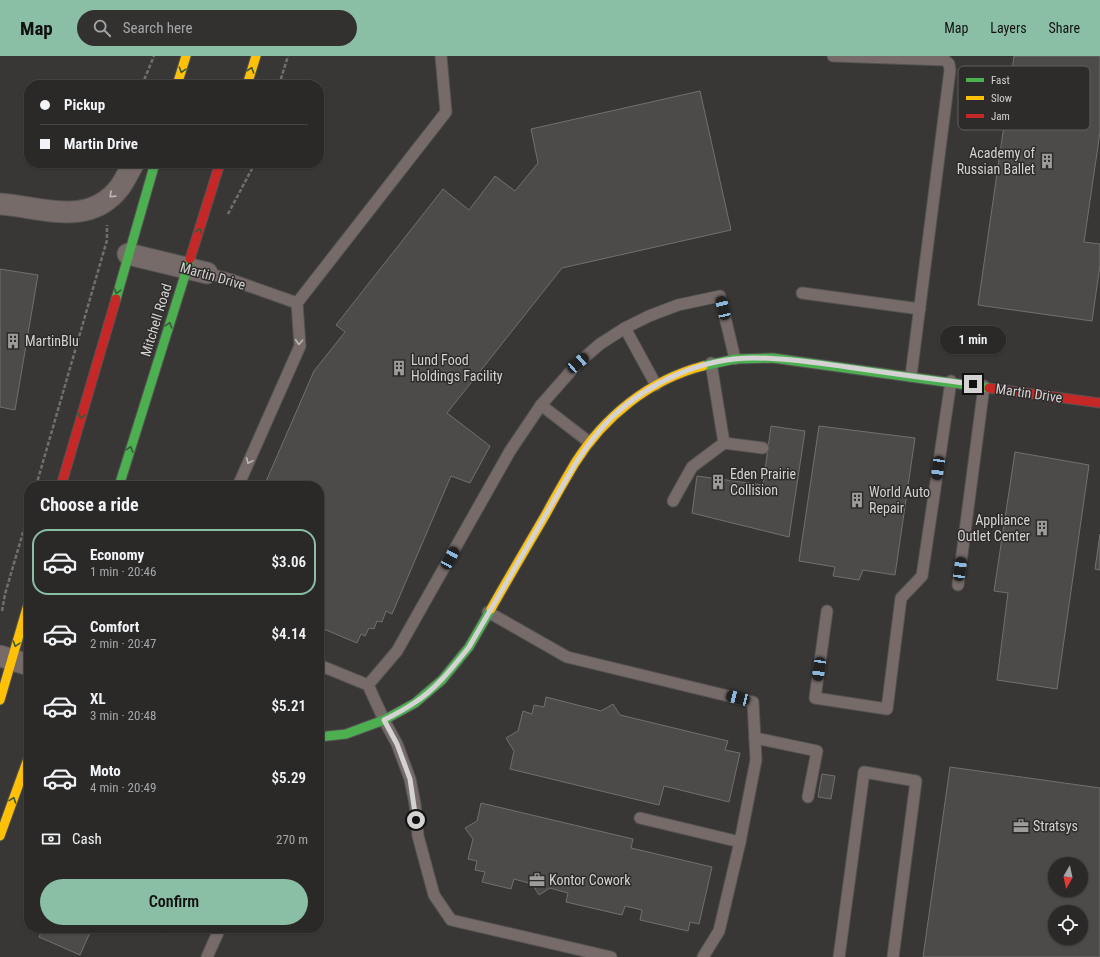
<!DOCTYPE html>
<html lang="en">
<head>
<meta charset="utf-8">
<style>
	body { margin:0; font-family:"Roboto Condensed",sans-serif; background:#323130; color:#f1f3f6; height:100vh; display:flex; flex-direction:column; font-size:15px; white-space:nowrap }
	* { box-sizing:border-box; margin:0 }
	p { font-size:13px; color:#a5a6a8 }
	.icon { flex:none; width:22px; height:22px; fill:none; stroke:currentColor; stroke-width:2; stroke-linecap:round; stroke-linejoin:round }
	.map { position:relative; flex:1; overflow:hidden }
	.details { position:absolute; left:24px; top:425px; width:300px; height:452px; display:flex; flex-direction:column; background:#2a2928; border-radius:16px; box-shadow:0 1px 3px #0004,0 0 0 1px #464545 }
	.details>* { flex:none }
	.guide { position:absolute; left:24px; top:24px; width:300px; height:88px; border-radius:16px; box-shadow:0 1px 3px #0004,0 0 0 1px #464545; display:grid; align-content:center; height:88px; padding:0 16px; background:#2a2928 }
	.needle { width:26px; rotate:189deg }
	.fabs { position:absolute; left:1048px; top:801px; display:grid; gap:8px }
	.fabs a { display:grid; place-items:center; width:40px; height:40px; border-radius:50%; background:#2a2928; box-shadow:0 1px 3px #0004,0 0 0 1px #464545; font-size:20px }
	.end { position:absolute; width:18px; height:18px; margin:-9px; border:5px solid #d4d2d2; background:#111; box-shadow:0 0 0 2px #111 }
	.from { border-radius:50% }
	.bubble { position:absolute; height:28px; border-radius:14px; background:#2a2928; box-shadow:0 1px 3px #0004,0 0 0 1px #464545; font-size:13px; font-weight:600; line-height:28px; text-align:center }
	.car { position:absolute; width:12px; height:24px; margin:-12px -6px; border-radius:5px; box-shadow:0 0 3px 1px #0007; background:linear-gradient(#222 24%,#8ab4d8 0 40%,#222 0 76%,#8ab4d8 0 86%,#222 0) }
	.guide b { display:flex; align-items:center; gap:14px; height:38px; font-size:15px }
	.guide b+b { border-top:1px solid #464545 }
	.guide i { width:10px; height:10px; background:#f1f3f6 }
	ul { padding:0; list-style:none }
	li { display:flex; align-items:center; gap:12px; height:66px; margin:0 8px 6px; padding:0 8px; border:2px solid transparent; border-radius:16px }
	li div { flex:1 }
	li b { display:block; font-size:15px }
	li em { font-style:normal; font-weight:600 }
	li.on { border-color:#8abfa5 }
	li>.icon { width:36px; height:36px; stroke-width:1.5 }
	h2 { padding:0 16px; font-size:18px; line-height:48px }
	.pay { display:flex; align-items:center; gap:10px; height:44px; padding:0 16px; font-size:15px }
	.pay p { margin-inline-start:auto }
	.primary-button { display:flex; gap:8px; margin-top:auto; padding:8px 16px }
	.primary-button a { flex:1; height:46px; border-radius:24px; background:#8abfa5; color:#111; font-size:16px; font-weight:600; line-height:46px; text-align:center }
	header { display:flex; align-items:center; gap:24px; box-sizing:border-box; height:56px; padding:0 20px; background:#8abfa5; color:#111 }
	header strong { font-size:19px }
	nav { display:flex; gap:22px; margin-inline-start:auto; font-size:14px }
	.search { width:280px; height:36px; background:#323130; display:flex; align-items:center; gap:10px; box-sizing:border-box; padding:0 14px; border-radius:22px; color:#a5a6a8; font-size:15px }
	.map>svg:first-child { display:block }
	.building { fill:#4c4b4a; stroke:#71706f; fill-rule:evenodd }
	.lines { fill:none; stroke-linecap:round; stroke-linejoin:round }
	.lane-casing { stroke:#545352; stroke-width:13 }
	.street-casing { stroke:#545352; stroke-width:23 }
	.fast-casing { stroke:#545352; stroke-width:11 }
	.slow-casing { stroke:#545352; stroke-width:11 }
	.jam-casing { stroke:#545352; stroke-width:11 }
	.path { stroke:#756d6c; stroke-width:2.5; stroke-dasharray:4 2; stroke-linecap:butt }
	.lane { stroke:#766b69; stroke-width:11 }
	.street { stroke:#766b69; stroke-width:21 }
	.fast { stroke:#4caf50; stroke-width:9 }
	.slow { stroke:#ffc107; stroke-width:9 }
	.jam { stroke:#c62828; stroke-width:9 }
	.oneway { stroke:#385a38 }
	.oneway2 { stroke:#bcb8b8 }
	.route { stroke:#d4d2d2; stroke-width:5 }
	.labels { text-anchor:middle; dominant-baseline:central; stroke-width:3; stroke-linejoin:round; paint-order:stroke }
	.poi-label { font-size:14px; fill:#d4d2d2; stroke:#2e2c2b; text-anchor:start }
	.street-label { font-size:14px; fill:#d4d2d2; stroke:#2e2c2b }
	.key { fill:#2e2c2b; stroke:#605e5d; stroke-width:1 }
	.key-label { font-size:11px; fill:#d4d2d2 }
</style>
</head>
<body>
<header>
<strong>Map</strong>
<div class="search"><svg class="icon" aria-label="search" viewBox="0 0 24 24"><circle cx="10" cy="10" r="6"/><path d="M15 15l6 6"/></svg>Search here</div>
<nav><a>Map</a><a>Layers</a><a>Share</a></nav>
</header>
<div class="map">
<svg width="1100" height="901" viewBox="0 0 1100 901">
	<rect width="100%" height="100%" fill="#383736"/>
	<g class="building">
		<path d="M1014 0H1100V76L1084 186 1100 188V209L1092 265 978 249Z"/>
		<path d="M700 35 731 174 562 212 447 357 490 390 470 427 451 420 392 558 386 555 382 566 377 565 374 573 369 572 365 580 361 578 357 587 319 571V430H264L314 315 345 276 336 269 443 133 469 154 495 120 515 135 538 107 531 73Z"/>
		<path d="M0 213 38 219 15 354 0 351Z"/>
		<path d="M771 370 805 375 789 481 692 457 697 420 763 429Z"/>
		<path d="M819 370 915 382 895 519 863 514 859 524 833 520 835 511 799 505Z"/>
		<path d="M1015 396 1089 409 1057 633 997 624 1008 537 994 535Z"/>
		<path d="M1100 478V514L1095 513Z"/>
		<path d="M546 641 601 655 613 648 620 659 728 685 725 694 740 697 729 746 664 730 659 749 510 713 514 695 506 682 518 675 523 655 532 658 534 649 544 651Z"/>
		<path d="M950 711 1100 732V901H923ZM1055 808H1081V834H1055ZM1055 856H1081V882H1055Z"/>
		<path d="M822 718 835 720 831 743 818 741Z"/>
		<path d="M481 747 633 783 631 792 712 811 699 868 690 866 688 875 640 864 642 854 625 850 622 859 566 846 568 837 550 832 539 839 532 828 514 823 511 833 482 826 485 816 475 814 477 805 468 803 473 783 465 772 477 765Z"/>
		<path d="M43 872H92L80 899 39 881Z"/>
		<path d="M152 872H167L165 878Z"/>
	</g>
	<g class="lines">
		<defs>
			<g id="lane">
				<path d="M833 0 945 4 949 8 950 14 911 320"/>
				<path d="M207 217 232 224 297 247"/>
				<path d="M802 237 920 253"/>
				<path d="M625 272 656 329"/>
				<path d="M541 349 589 386"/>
				<path d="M724 387 763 392"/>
				<path d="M238 430 300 290 297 247 446 56 441 0"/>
				<path d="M673 445 692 411 724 387 711 307"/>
				<path d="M958 529 984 330"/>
				<path d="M827 555 815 642 887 653 901 542 922 520 951 325"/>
				<path d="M488 556 567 601 753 646 756 704 740 786 640 762"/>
				<path d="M319 609 368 629 384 664 397 688 410 723 415 748 418 780 434 839 451 864 611 901"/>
				<path d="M368 629 397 595 510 395 541 349 578 307 600 288 625 272 649 260 678 249 720 240 735 303"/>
				<path d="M755 682 817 695 808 741"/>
				<path d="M207 901 220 872"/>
				<path d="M703 901 719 875 740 786"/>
				<path d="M839 901 864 716 916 725 893 901"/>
			</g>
			<g id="street">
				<path d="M0 148C42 151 89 172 120 131 125 124 129 115 134 107"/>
				<path d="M128 198 207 217"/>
				<path d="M0 600 29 609"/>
			</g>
			<g id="fast">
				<path d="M116 243 155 107"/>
				<path d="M703 310 735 303 773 302 989 332"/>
				<path d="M119 430 190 203"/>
				<path d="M319 681 346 678 384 664 415 647 442 624 469 591 491 553"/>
			</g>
			<g id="slow">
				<path d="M177 29 186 0"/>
				<path d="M247 29 256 0"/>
				<path d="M491 553C509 521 528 489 546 458 555 441 565 424 575 407 604 361 649 324 703 310"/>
				<path d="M0 644 29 545"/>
				<path d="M0 780 29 700"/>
			</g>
			<g id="jam">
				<path d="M190 203 220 107"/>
				<path d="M989 332 1100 347"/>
				<path d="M61 430 116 243"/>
			</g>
		</defs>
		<use href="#lane" class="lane-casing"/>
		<use href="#street" class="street-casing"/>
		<use href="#fast" class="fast-casing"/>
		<use href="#slow" class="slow-casing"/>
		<use href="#jam" class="jam-casing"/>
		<g class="path">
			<path d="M142 29 154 0"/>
			<path d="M279 29 288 0"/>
			<path d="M228 158 255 107"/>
			<path d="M36 430 107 184V169"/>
			<path d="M2 555 5 538 29 456"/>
		</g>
		<use href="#lane" class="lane"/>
		<use href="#street" class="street"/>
		<use href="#fast" class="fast"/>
		<use href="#slow" class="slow"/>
		<use href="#jam" class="jam"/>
	</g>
	<defs><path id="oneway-chevron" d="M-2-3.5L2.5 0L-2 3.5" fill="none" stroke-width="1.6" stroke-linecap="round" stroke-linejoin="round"/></defs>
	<g class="oneway">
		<use href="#oneway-chevron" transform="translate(182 14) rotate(107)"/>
		<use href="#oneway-chevron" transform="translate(251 14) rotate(-71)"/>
		<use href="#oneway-chevron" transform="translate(199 175) rotate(-72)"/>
		<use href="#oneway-chevron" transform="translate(117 235) rotate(107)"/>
		<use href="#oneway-chevron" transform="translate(169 269) rotate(-73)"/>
		<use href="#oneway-chevron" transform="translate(81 360) rotate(106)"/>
		<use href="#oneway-chevron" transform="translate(130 393) rotate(-73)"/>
		<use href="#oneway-chevron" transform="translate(16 588) rotate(108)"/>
		<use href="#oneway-chevron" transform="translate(13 744) rotate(-70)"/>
	</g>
	<g class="oneway2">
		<use href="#oneway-chevron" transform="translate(112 139) rotate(136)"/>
		<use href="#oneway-chevron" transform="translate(299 286) rotate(93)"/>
		<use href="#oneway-chevron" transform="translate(249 405) rotate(114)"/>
	</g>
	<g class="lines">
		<path class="route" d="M416 764 410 723 397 688 384 664C394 659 405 653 414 647 436 633 453 611 469 591L575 408C586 391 597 376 611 362 649 326 703 301 756 302 786 302 817 307 847 311 889 317 931 323 973 328"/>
	</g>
	<defs>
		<symbol id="building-bare" viewBox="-9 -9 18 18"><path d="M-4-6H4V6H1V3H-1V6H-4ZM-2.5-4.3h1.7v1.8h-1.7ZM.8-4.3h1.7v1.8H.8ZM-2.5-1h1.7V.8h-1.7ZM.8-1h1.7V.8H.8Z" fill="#9d9c9b" stroke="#2e2c2b" stroke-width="2.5" paint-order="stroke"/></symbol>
		<symbol id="office-bare" viewBox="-9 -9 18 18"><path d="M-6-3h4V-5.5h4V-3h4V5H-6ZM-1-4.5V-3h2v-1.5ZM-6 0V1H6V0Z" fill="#9d9c9b" stroke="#2e2c2b" stroke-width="2.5" paint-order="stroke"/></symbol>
	</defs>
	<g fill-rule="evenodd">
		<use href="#building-bare" x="1036" y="94" width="22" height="22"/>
		<use href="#building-bare" x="2" y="274" width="22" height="22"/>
		<use href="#building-bare" x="388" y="301" width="22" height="22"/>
		<use href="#building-bare" x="707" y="415" width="22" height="22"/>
		<use href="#building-bare" x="846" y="433" width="22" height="22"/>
		<use href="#building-bare" x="1031" y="461" width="22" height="22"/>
		<use href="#office-bare" x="1010" y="759" width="22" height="22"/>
		<use href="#office-bare" x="526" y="813" width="22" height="22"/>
	</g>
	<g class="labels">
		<g class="poi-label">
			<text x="1035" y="97" text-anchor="end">Academy of<tspan x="1035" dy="16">Russian Ballet</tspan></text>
			<text x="25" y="285">MartinBlu</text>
			<text x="411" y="304">Lund Food<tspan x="411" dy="16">Holdings Facility</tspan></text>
			<text x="730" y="418">Eden Prairie<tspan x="730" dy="16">Collision</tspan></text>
			<text x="869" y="436">World Auto<tspan x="869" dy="16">Repair</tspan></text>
			<text x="1030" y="464" text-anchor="end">Appliance<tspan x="1030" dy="16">Outlet Center</tspan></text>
			<text x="1033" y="770">Stratsys</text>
			<text x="549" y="824">Kontor Cowork</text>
		</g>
		<g class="street-label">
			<text transform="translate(213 220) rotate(16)">Martin Drive</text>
			<text transform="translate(156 264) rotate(-73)">Mitchell Road</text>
			<text transform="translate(1029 337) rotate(8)">Martin Drive</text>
		</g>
	</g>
	<rect x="958" y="10" width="132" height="64" rx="6" class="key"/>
	<rect x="966" y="22" width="18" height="4" fill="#4caf50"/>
	<rect x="966" y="40" width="18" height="4" fill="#ffc107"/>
	<rect x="966" y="58" width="18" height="4" fill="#c62828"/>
	<g class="key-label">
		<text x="991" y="28">Fast</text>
		<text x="991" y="46">Slow</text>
		<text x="991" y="64">Jam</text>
	</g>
</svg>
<div class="fabs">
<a><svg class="needle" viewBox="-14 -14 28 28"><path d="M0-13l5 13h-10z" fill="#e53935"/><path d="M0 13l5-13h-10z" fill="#a5a6a8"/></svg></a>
<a><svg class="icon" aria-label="locate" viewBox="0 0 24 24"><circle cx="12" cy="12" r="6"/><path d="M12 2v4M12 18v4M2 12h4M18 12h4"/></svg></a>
</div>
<i class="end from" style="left:416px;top:764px"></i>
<i class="end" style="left:973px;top:328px"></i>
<div class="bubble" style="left:940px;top:270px;width:66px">1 min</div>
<i class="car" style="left:723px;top:252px;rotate:347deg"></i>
<i class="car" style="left:578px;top:307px;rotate:49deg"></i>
<i class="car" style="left:938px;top:412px;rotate:188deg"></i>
<i class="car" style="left:450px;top:502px;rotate:29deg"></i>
<i class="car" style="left:960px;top:513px;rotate:8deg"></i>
<i class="car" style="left:819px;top:613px;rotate:188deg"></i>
<i class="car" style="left:738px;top:642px;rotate:284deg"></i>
<div class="guide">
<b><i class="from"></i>Pickup</b>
<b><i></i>Martin Drive</b>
</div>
<section class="details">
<h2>Choose a ride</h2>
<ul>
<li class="on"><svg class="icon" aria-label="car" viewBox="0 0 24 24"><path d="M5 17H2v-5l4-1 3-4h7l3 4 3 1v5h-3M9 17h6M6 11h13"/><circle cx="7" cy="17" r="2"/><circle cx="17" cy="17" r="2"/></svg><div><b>Economy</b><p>1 min · 20:46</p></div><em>$3.06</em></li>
<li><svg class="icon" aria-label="car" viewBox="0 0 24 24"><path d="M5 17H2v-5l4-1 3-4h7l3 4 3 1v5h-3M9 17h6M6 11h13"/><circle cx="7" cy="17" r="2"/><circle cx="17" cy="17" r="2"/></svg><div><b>Comfort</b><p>2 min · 20:47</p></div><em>$4.14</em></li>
<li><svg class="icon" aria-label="car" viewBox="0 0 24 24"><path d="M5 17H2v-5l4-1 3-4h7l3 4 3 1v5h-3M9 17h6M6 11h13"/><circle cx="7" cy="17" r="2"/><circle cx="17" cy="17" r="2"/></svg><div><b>XL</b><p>3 min · 20:48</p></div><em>$5.21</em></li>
<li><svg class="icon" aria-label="car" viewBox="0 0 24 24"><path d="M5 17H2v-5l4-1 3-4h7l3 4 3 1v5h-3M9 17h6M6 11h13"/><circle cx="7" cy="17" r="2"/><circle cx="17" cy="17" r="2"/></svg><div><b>Moto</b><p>4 min · 20:49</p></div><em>$5.29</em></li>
</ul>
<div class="pay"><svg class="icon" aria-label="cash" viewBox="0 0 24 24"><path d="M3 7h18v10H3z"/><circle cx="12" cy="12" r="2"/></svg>Cash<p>270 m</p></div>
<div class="primary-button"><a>Confirm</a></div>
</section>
</div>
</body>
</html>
